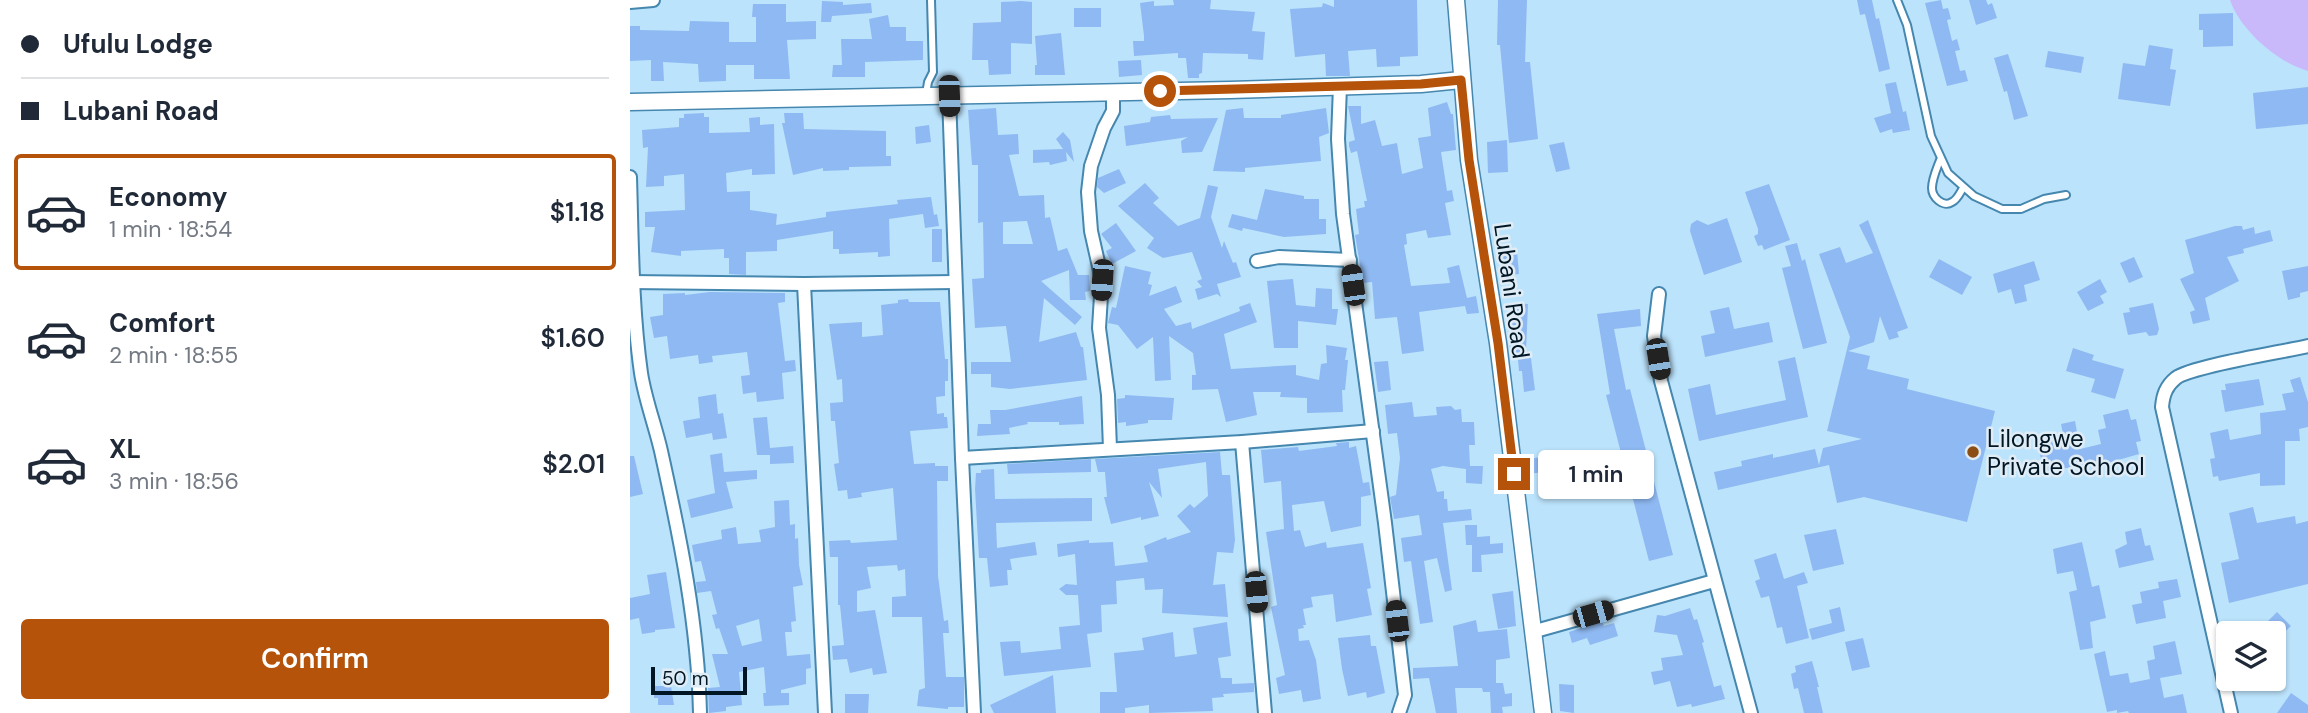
<!DOCTYPE html>
<html lang="en">
<head>
<meta charset="utf-8">
<style>
	body { margin:0; font-family:"DM Sans",sans-serif; background:#f6f6f7; color:#1f2937; height:100vh; display:flex; flex-direction:column; font-size:26px; white-space:nowrap }
	* { box-sizing:border-box; margin:0 }
	p { font-size:23px; color:#747a83 }
	.icon { flex:none; width:38px; height:38px; fill:none; stroke:currentColor; stroke-width:2; stroke-linecap:round; stroke-linejoin:round }
	.map { position:relative; flex:1; overflow:hidden }
	.sheet { display:flex; flex-direction:column; background:#fff; width:630px }
	.sheet>* { flex:none }
	.hud { display:grid; align-content:center; height:154px; padding:0 21px; background:#fff }
	.controls { position:absolute; left:1586px; top:621px; display:grid; gap:14px }
	.controls a { display:grid; place-items:center; width:70px; height:70px; border-radius:7px; background:#fff; box-shadow:0 2px 5px #0004; font-size:35px }
	.scale { position:absolute; left:21px; bottom:18px; width:96px; box-sizing:border-box; padding-left:7px; border:4px solid #001624; border-top:0; font-size:19px; line-height:24px; white-space:nowrap; color:#001624; -webkit-text-stroke:5px #dfecf5; paint-order:stroke }
	.end { position:absolute; width:32px; height:32px; margin:-16px; border:9px solid #b45309; background:#fff; box-shadow:0 0 0 4px #fff }
	.from { border-radius:50% }
	.bubble { position:absolute; height:49px; border-radius:7px; background:#fff; box-shadow:0 2px 5px #0004; font-size:23px; font-weight:600; line-height:49px; text-align:center }
	.car { position:absolute; width:21px; height:42px; margin:-21px -10px; border-radius:9px; box-shadow:0 0 5px 2px #0007; background:linear-gradient(#222 24%,#8ab4d8 0 40%,#222 0 76%,#8ab4d8 0 86%,#222 0) }
	.hud b { display:flex; align-items:center; gap:24px; height:66px; font-size:26px }
	.hud b+b { border-top:2px solid #e0e1e3 }
	.hud i { width:18px; height:18px; background:#1f2937 }
	ul { padding:0; list-style:none }
	li { display:flex; align-items:center; gap:21px; height:116px; margin:0 14px 10px; padding:0 7px; border:4px solid transparent; border-radius:7px }
	li div { flex:1 }
	li b { display:block; font-size:26px }
	li em { font-style:normal; font-weight:600 }
	li.active { border-color:#b45309 }
	li>.icon { width:63px; height:63px; stroke-width:1.5 }
	.button { display:flex; gap:14px; margin-top:auto; padding:14px 21px }
	.button a { flex:1; height:80px; border-radius:7px; background:#b45309; color:#fff; font-size:28px; font-weight:600; line-height:80px; text-align:center }
	main { display:flex; flex:1; min-height:0 }
	.map>svg:first-child { display:block }
	.green { fill:#c9b8fa }
	.building { fill:#8fb9f2; fill-rule:evenodd }
	.lines { fill:none; stroke-linecap:round; stroke-linejoin:round }
	.lane-casing { stroke:#4587ae; stroke-width:10 }
	.street-casing { stroke:#4587ae; stroke-width:16 }
	.secondary-casing { stroke:#4587ae; stroke-width:19 }
	.lane { stroke:#fff; stroke-width:6 }
	.street { stroke:#fff; stroke-width:12 }
	.secondary { stroke:#fff; stroke-width:16 }
	.route { stroke:#b45309; stroke-width:9 }
	.poi-dot { fill:#8c4d15; stroke:#dfecf5; stroke-width:2.5 }
	.labels { text-anchor:middle; dominant-baseline:central; stroke-width:5; stroke-linejoin:round; paint-order:stroke }
	.street-label { font-size:24px; fill:#001624; stroke:#dfecf5 }
	.poi-label { font-size:24px; fill:#001624; stroke:#dfecf5; text-anchor:start }
</style>
</head>
<body>
<main>
<section class="sheet">
<div class="hud">
<b><i class="from"></i>Ufulu Lodge</b>
<b><i></i>Lubani Road</b>
</div>
<ul>
<li class="active"><svg class="icon" aria-label="car" viewBox="0 0 24 24"><path d="M5 17H2v-5l4-1 3-4h7l3 4 3 1v5h-3M9 17h6M6 11h13"/><circle cx="7" cy="17" r="2"/><circle cx="17" cy="17" r="2"/></svg><div><b>Economy</b><p>1 min · 18:54</p></div><em>$1.18</em></li>
<li><svg class="icon" aria-label="car" viewBox="0 0 24 24"><path d="M5 17H2v-5l4-1 3-4h7l3 4 3 1v5h-3M9 17h6M6 11h13"/><circle cx="7" cy="17" r="2"/><circle cx="17" cy="17" r="2"/></svg><div><b>Comfort</b><p>2 min · 18:55</p></div><em>$1.60</em></li>
<li><svg class="icon" aria-label="car" viewBox="0 0 24 24"><path d="M5 17H2v-5l4-1 3-4h7l3 4 3 1v5h-3M9 17h6M6 11h13"/><circle cx="7" cy="17" r="2"/><circle cx="17" cy="17" r="2"/></svg><div><b>XL</b><p>3 min · 18:56</p></div><em>$2.01</em></li>
</ul>
<div class="button"><a>Confirm</a></div>
</section>
<div class="map">
<svg width="1678" height="713" viewBox="0 0 1678 713">
	<rect width="100%" height="100%" fill="#bce3fc"/>
	<path class="green" d="M1600 0H1678V71C1648 63 1610 30 1600 0Z"/>
	<g class="building">
		<path d="M543 0H581L580 9 625 12 622 31 635 32 633 60 618 59V54L573 53 572 73 569 74V78H558L556 58H548V53L504 56 503 41H514V36L510 3 524 1V6L544 5Z"/>
		<path d="M704 0H787L788 56 770 57V66L747 67 746 49 718 51 720 76H696L695 54 665 57 660 9 692 7 693 3 704 7Z"/>
		<path d="M868 0H897L895 62H900L908 139 879 143 870 45H867Z"/>
		<path d="M1227 0H1242L1246 19 1249 18 1260 69 1249 72 1235 14 1230 15Z"/>
		<path d="M1311 0 1313 9 1318 8 1321 19 1317 20 1322 41 1327 39 1330 50 1325 51 1330 71 1335 70 1338 81 1317 86 1295 3Z"/>
		<path d="M1339 0H1356L1358 5 1362 3 1367 18 1346 25Z"/>
		<path d="M192 1 213 2V5L241 3 242 13 202 16 201 22H191Z"/>
		<path d="M391 1 402 2V44L381 43V74L359 75 358 60H342L343 23 371 22V2Z"/>
		<path d="M123 4H156V22L186 21V39L157 40 160 79H124V65H96V81L69 82 68 64 33 62 34 81H21V60L0 61V26H10V30L59 31 60 21 99 22V42H126V17H122Z"/>
		<rect x="444" y="8" width="27" height="19"/>
		<path d="M1603 13V46L1573 47V30H1569V14Z"/>
		<path d="M258 15 260 27H276V41H293V60L235 62V77H202L203 65H212L211 39H242L239 19Z"/>
		<path d="M431 33 435 75H405V65H407L405 36Z"/>
		<path d="M1519 45 1543 49 1540 69 1546 70 1540 106 1488 99 1493 63 1515 66Z"/>
		<path d="M1418 51 1454 57 1451 73 1415 67Z"/>
		<path d="M1378 54 1398 116 1384 120 1377 91 1374 92 1364 58Z"/>
		<path d="M511 60 512 75 489 77 488 61Z"/>
		<path d="M1266 82 1273 112 1276 111 1280 130 1263 133 1262 129 1250 133 1244 118 1261 113 1255 84Z"/>
		<path d="M1678 87V124L1626 129 1623 93Z"/>
		<path d="M817 102 821 114H823L826 150 811 152 817 191 822 190 824 201 815 203 821 235 798 238 796 230 776 234 777 244 774 245 781 286 820 283 817 268 829 265 837 298 846 296 849 313 837 314 835 306 789 312 794 351 772 354 767 317 745 319 742 282 733 283 725 235 729 234 726 209 735 207 734 201H737L727 151 721 153 719 146V142L725 140 718 106H731V124L745 120 752 146 767 143 772 174 793 168 788 138 801 136 798 108Z"/>
		<path d="M366 108 368 135 388 134 389 154 379 155 389 196 414 195 415 218 420 217 428 251 437 248 448 275H459L460 291 455 292 456 300H440L439 270 411 281 452 317 445 325 414 298 409 342 446 332 451 347H453L457 380 380 389 361 387V374H341V362H381L376 326 345 328 342 279 354 278 353 222 348 223V165H342L338 110ZM397 221 403 244H373V222Z"/>
		<path d="M613 108 614 118H651V115L696 108 699 133 689 137 691 161 615 168V172L583 171 596 110Z"/>
		<path d="M74 113V117H79V133L120 132 119 118 130 117V125L144 124 145 174 122 175V169L96 173 97 192 120 191V210L147 214 146 225 196 217V212L268 204 267 200 301 197 304 215 307 214 309 226 295 228 293 214 259 219 260 256 248 257V252L209 254V249H203V231L147 240V251L116 252V275L99 274V258H94V249L51 251V256L21 252 25 227H15V212L55 210 54 174 34 176V186L16 187 18 147 13 148 12 130 49 127V118H54V114Z"/>
		<path d="M154 113H173L174 129 256 131V156H261V166L219 167V170L193 171V168L163 175 152 123H155Z"/>
		<path d="M540 115 541 119 588 118 572 152 552 153 551 141 558 137 496 146 494 126 520 122 521 117Z"/>
		<path d="M299 125 301 142 286 144 285 127Z"/>
		<path d="M433 132 440 140 444 162 436 152 437 161 420 165 419 162 403 163V150L433 149 426 139Z"/>
		<path d="M877 140 878 172 858 173 857 142Z"/>
		<path d="M934 142 940 169 926 172 919 145Z"/>
		<path d="M489 169 496 183 474 193 467 187 468 178Z"/>
		<path d="M515 183 529 198 523 203 548 226 570 218 578 185 588 187 581 217 592 248 594 241 603 263 606 262 611 277 587 284 591 297 587 294 568 300 565 289 572 287 567 281 572 279 562 252 533 258 517 248 524 238 488 206Z"/>
		<path d="M1139 184 1160 240 1134 250 1132 245 1128 246 1124 236 1128 234V229L1115 192Z"/>
		<path d="M635 189 674 196V199H689V219H696V234L654 237 613 228 612 231 598 227 602 214 627 220Z"/>
		<path d="M1097 218 1112 262 1074 275 1060 231 1061 224 1067 220 1078 225Z"/>
		<path d="M1238 220 1278 328 1267 332 1269 337 1259 340 1250 316 1244 342 1218 351 1240 356 1237 369 1279 379 1277 389 1365 411 1337 522 1234 497 1207 503 1199 465 1088 490 1084 472 1112 466 1111 461 1143 454V458L1185 449 1189 465 1193 448 1232 439 1197 431 1220 337 1189 254 1210 247 1216 263 1243 253 1229 225Z"/>
		<path d="M486 223 506 251 482 264 476 251 482 248 471 234Z"/>
		<path d="M1605 226H1612L1613 230 1624 227 1625 234 1640 230 1643 241 1613 249 1614 253 1597 257 1609 281 1575 298 1580 320 1563 324 1560 312 1565 310 1550 279 1564 273 1555 240Z"/>
		<rect x="302" y="229" width="10" height="33"/>
		<path d="M1167 243 1172 261 1175 259 1197 343 1173 349 1152 268 1161 266 1155 246Z"/>
		<path d="M887 251 889 274 875 275 873 253Z"/>
		<path d="M1504 257 1513 277 1499 283 1490 263Z"/>
		<path d="M1309 259 1342 277 1332 295 1299 277Z"/>
		<path d="M1404 261 1410 280 1394 285 1397 301 1385 304 1381 289 1368 293 1363 274Z"/>
		<path d="M495 266 521 272 518 284 522 285 519 296 546 286 552 302 534 309 546 326 561 322 562 329 610 311 609 307 620 303 627 322 594 334 601 369 666 365V375L689 380 691 364 697 363 696 345 717 348 715 360H718L715 390H712L713 412 677 413V398L650 397 651 392H623L627 415 596 422 588 389 562 390V375H566L563 353 539 336 541 380 525 381 523 337 507 349 488 325 478 323 482 307 486 308Z"/>
		<path d="M1678 266V291L1670 293V297L1658 300 1652 271Z"/>
		<path d="M663 279 666 305 685 307 686 288 702 289V309H708L706 325 668 321V348H644L637 281Z"/>
		<path d="M1470 279 1477 292 1470 296 1474 303 1458 311 1447 292Z"/>
		<path d="M80 292 155 293V302L148 303 155 361 165 360 166 371 152 373 154 399 127 402 126 392 113 394 111 376 120 375 117 352 82 356 83 362 69 364 68 355 40 359 37 336 24 338 20 317 33 315V294L55 293V295Z"/>
		<path d="M278 299 279 302H310L315 359H318V381H315V396L306 397 307 414 314 413V417H317L318 428 280 431 284 464 305 463V466H318V481H307L308 576 314 621 318 620 319 633H313L316 677H334V707H318V709L287 706 289 690 295 688 292 617H262V597L276 596 275 569 268 571 267 565 237 567 241 588 227 591V612L245 610 257 673 243 675 242 668 220 673 217 659 203 660 202 646 214 645 210 605H208V557H200L199 541 220 540 221 543 267 540 263 488 231 493 232 497 218 499 217 490 208 491 204 464 209 463 205 421H201L200 403 213 402 212 379 207 380 199 324 232 322V337L253 335 251 305 268 303V300Z"/>
		<path d="M879 303 898 304 896 351H900L905 390 894 392 892 371H889L888 360H884L883 351H880Z"/>
		<path d="M1523 303 1529 329 1527 335 1519 336 1516 332 1498 335 1493 313 1500 312 1499 308Z"/>
		<path d="M1099 307 1104 329 1139 322 1143 342 1075 357 1071 336 1085 333 1080 311Z"/>
		<path d="M1010 309 1011 326 984 329 996 390 1000 389 1043 555 1019 561 976 395 980 394 967 314Z"/>
		<path d="M1443 348 1464 355 1462 360 1494 369 1485 399 1461 392 1465 379 1436 371Z"/>
		<path d="M1165 357 1178 417 1069 441 1058 389 1080 384 1086 415 1156 400 1148 361Z"/>
		<path d="M758 361 761 390 748 392 744 362Z"/>
		<path d="M1670 377 1678 402V427L1669 429 1670 441H1655V485L1630 486V473L1589 481 1588 476 1583 477 1580 459 1585 458 1580 433 1598 429 1600 440 1631 434 1630 413 1656 410 1652 394 1664 392 1660 380Z"/>
		<path d="M1629 379 1634 405 1595 412 1591 390H1596L1595 384Z"/>
		<path d="M86 394 88 414 93 413 97 438 83 440 82 433 56 438 53 421 70 418 68 397Z"/>
		<path d="M495 395 544 398 542 420H518V423L496 426V422L488 423 487 399 495 398Z"/>
		<path d="M452 396 454 424 429 425V422H397L398 424 379 428 380 434 347 436 348 424H361L360 410H375Z"/>
		<path d="M782 402 784 417 807 415 806 407 821 406 825 410 831 409 832 422H844L845 445H839L840 466H853L852 484 836 483V469L813 466 801 469 807 492 814 491V499H817L818 511 841 509 842 520 813 523 822 590 815 592 807 558 794 561 803 622 790 624 781 561 774 562 771 538 792 535 789 515 764 519 760 497 766 495 770 458 767 433 758 434 755 405Z"/>
		<path d="M1498 409 1501 420 1506 419 1511 441 1506 442 1509 454 1471 465 1470 462 1414 472 1407 441 1433 434 1431 424 1445 421 1450 449 1471 444 1468 430 1476 428 1473 415Z"/>
		<path d="M137 417 140 448 163 446 164 463 140 464V455H127L123 418Z"/>
		<path d="M719 442V448L726 446 733 483 739 482 741 495 731 497V526L701 532 694 501 662 505 664 531 670 530 675 547 696 542 697 548 733 543 741 588 737 589 742 615 706 622 703 594 681 597 683 607 673 609 676 625H673L674 628 668 629 669 641 679 640 686 660 691 699 673 702 671 690 649 694 646 678 655 675 641 607 647 605 636 532 654 529 651 481 634 483 631 450 668 447 669 451 707 446 706 443Z"/>
		<path d="M590 452 592 475H600L605 540 603 553 587 552 583 585 595 584 598 617 532 613 533 589 515 590 514 578 486 581 487 604 471 605 472 632 457 634 461 667 374 676 370 642 390 641 391 653 431 649 429 627 450 625 448 595H436L429 589 436 584 447 585 445 554 428 557 427 544 459 540V543L483 542 485 566 518 562 514 546 536 537 537 540 561 532 547 516 560 504 564 508 578 496 576 462 528 469 532 498 519 482 529 516 511 520V517L481 524 474 497H477L475 472H468L465 459Z"/>
		<path d="M92 453 94 472 127 470V479L96 482 103 508 61 518 57 500 85 493 80 455Z"/>
		<path d="M0 456H4L13 494 0 497Z"/>
		<path d="M913 457 915 472 897 474 895 459Z"/>
		<path d="M461 459V472L378 474 377 464Z"/>
		<path d="M364 469 365 499 462 498V521L366 523 367 548 405 542 407 555 380 559 382 570H377L378 585 360 587 357 558H349L345 489 346 473H351V470Z"/>
		<path d="M159 500 160 525 165 524V539L168 538 169 565 173 585 163 587 166 621 161 622 162 632H155L157 656 180 654 181 668 176 669V684L151 690V693H159V705L134 706 133 693H136L134 667 109 672 112 705 96 707V711L79 713 78 688 90 687 82 654H98L89 628 86 629 82 615 87 614 81 591 67 593 66 582 76 581 71 561 65 562 62 545 92 539 91 530 106 527 108 544 131 542 129 530 145 527 144 501ZM129 619 132 641 112 646 106 626Z"/>
		<path d="M1623 507 1627 523 1665 516 1666 524 1678 521V584L1599 603 1591 563 1609 559 1599 513Z"/>
		<path d="M835 525H847V537L860 536V544L873 543V553L851 555 852 572H842V545H836Z"/>
		<path d="M1511 528 1515 546 1520 545 1524 560 1489 568 1485 550 1497 544 1495 532Z"/>
		<path d="M1206 529 1214 564 1183 571 1174 535Z"/>
		<path d="M1452 542 1462 587 1469 585 1476 618 1460 622 1463 648 1450 650 1439 592 1447 590 1443 571 1427 574 1423 549Z"/>
		<path d="M1146 553 1154 579 1174 572 1178 583 1167 586 1179 638 1156 644 1152 627 1147 628 1139 596 1131 598 1125 581 1130 579 1124 560Z"/>
		<path d="M36 572 45 628 25 630V632L12 634 9 618 0 620V598L20 594 17 575Z"/>
		<path d="M1547 579 1551 597 1533 601 1536 618 1506 624 1502 605 1512 603 1510 592 1529 588 1528 582Z"/>
		<path d="M883 591 886 626 868 629 862 594Z"/>
		<path d="M1210 607 1215 631 1182 640 1179 629 1202 623 1199 610Z"/>
		<path d="M1060 608 1064 620 1067 619 1074 642 1072 643 1084 687 1091 685 1095 699 1062 707 1061 704 1047 707 1040 681 1024 685 1021 672 1033 670 1031 658 1053 655 1047 635 1024 632 1027 615 1035 616Z"/>
		<path d="M1647 612 1661 626 1643 643V634H1625Z"/>
		<path d="M846 620 848 632 877 629 880 658 866 660V683H873L875 694 882 693V706L872 707 873 713H861L860 692H853L852 688H825L827 713H806L799 678 783 679V668L828 666 823 626Z"/>
		<path d="M972 621 974 626 984 623 988 636 960 645 957 638 942 643 939 632Z"/>
		<path d="M597 622 601 656 588 658 591 678H602V684L624 683V692L593 694 594 697 582 698 583 711 519 713V705L495 708V713H470V692H487L484 653 514 650 512 638 543 632 545 657 567 654 563 628Z"/>
		<path d="M740 635 741 646H746L755 693 737 698 736 692 718 696 712 669 708 638Z"/>
		<path d="M1233 638 1240 667 1222 671 1215 642Z"/>
		<path d="M1545 641 1552 674 1530 678 1534 698 1553 694 1557 713H1499L1498 711 1487 713V710L1477 712 1464 654 1475 651 1480 676 1498 673 1500 683 1520 679 1517 661 1525 659 1523 646Z"/>
		<path d="M1182 661 1189 687H1187L1193 713H1174L1168 688 1164 689 1161 674 1166 672 1165 666Z"/>
		<path d="M423 675 426 713H364L360 705Z"/>
		<path d="M929 684 944 685V713L930 711Z"/>
		<path d="M24 686H41L44 705H28V698H24Z"/>
		<path d="M1661 693 1678 705V713H1647Z"/>
		<path d="M215 694H239L238 713H215Z"/>
	</g>
	<g class="lines">
		<defs>
			<g id="lane">
				<path d="M1267 0 1277 25 1301 136 1318 173 1344 196 1372 209H1391L1414 199 1436 195"/>
				<path d="M296 94 298 82 303 72 301 0"/>
				<path d="M1310 160C1307 168 1302 179 1302 188 1302 197 1313 208 1322 202 1327 200 1330 193 1333 188"/>
			</g>
			<g id="street">
				<path d="M0 2 23 0"/>
				<path d="M710 86 708 139 713 214 755 523 775 695 769 713"/>
				<path d="M319 96 332 458 344 713"/>
				<path d="M0 177C2 243 2 309 11 373 15 399 25 425 31 451 50 537 68 624 70 713"/>
				<path d="M627 261 649 257 720 260"/>
				<path d="M0 282 174 284 325 282"/>
				<path d="M174 284 195 713"/>
				<path d="M1029 294 1024 336 1031 381 1121 713"/>
				<path d="M612 442 635 713"/>
				<path d="M480 449 478 395 469 328 472 280 461 231 458 192 461 166 474 128 483 111V92"/>
				<path d="M332 458 612 442 743 431"/>
				<path d="M902 632 1084 581"/>
				<path d="M1601 713 1532 407C1533 395 1536 386 1546 378 1562 366 1653 352 1678 346"/>
			</g>
			<g id="secondary">
				<path d="M826 0 839 160 868 343 913 713"/>
				<path d="M0 102 600 90 791 84 831 80"/>
			</g>
		</defs>
		<use href="#lane" class="lane-casing"/>
		<use href="#street" class="street-casing"/>
		<use href="#secondary" class="secondary-casing"/>
		<use href="#lane" class="lane"/>
		<use href="#street" class="street"/>
		<use href="#secondary" class="secondary"/>
	</g>
	<g class="lines">
		<path class="route" d="M530 91 791 84 831 80 839 160 868 343 884 474"/>
	</g>
	<circle class="poi-dot" cx="1343" cy="452" r="7"/>
	<g class="labels">
		<g class="street-label">
			<text transform="translate(882 291) rotate(82)">Lubani Road</text>
		</g>
		<g class="poi-label">
			<text x="1357" y="438">Lilongwe<tspan x="1357" dy="28">Private School</tspan></text>
		</g>
	</g>
</svg>
<div class="controls">
<a><svg class="icon" aria-label="layers" viewBox="0 0 24 24"><path d="M12 4l9 5-9 5-9-5zM3 14l9 5 9-5"/></svg></a>
</div>
<div class="scale">50 m</div>
<i class="end from" style="left:530px;top:91px"></i>
<i class="end" style="left:884px;top:474px"></i>
<div class="bubble" style="left:908px;top:450px;width:116px">1 min</div>
<i class="car" style="left:319px;top:96px;rotate:178deg"></i>
<i class="car" style="left:472px;top:280px;rotate:184deg"></i>
<i class="car" style="left:723px;top:285px;rotate:352deg"></i>
<i class="car" style="left:1028px;top:359px;rotate:171deg"></i>
<i class="car" style="left:626px;top:592px;rotate:175deg"></i>
<i class="car" style="left:963px;top:614px;rotate:74deg"></i>
<i class="car" style="left:767px;top:621px;rotate:353deg"></i>
</div>
</main>
</body>
</html>
